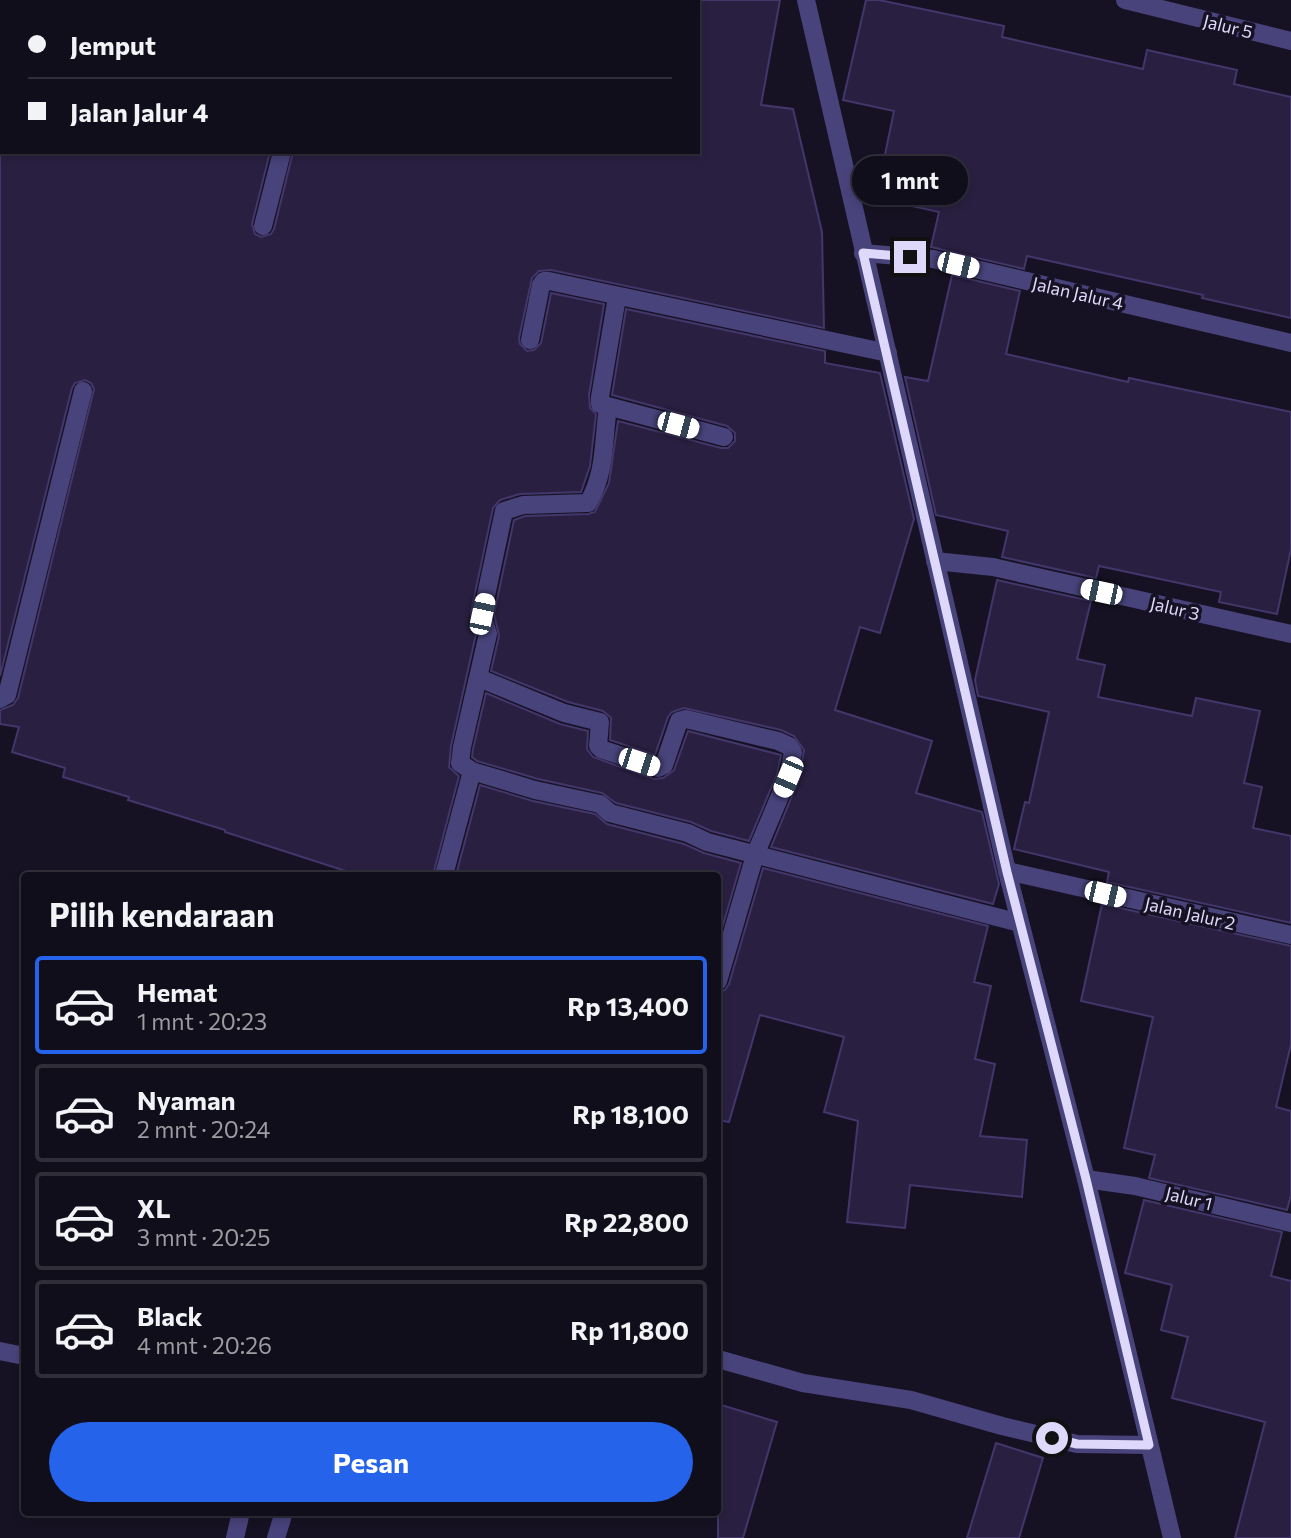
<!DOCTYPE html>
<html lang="id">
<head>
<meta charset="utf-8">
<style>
	body { margin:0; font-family:Commissioner,sans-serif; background:#191723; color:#f1f3f6; height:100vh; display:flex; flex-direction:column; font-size:26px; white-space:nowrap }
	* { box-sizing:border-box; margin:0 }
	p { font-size:23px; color:#9c9ca2 }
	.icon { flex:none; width:38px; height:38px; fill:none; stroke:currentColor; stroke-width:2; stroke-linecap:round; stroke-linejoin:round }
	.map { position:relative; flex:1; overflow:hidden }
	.sheet { position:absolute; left:21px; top:872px; width:700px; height:644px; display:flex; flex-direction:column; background:#100e1a; border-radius:7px; box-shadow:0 4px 10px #0003,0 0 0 2px #302e39 }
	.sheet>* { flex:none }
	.guide { position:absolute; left:0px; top:0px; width:700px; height:154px; box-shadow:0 4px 10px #0003,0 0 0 2px #302e39; display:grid; align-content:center; height:154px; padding:0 28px; background:#100e1a }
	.end { position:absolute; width:32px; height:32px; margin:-16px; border:9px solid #ded9fa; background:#111; box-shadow:0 0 0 4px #111 }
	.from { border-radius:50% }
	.bubble { position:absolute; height:49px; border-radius:24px; background:#100e1a; box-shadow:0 4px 10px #0003,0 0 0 2px #302e39; font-size:23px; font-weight:700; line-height:49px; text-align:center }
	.car { position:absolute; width:21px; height:42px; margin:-21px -10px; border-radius:9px; box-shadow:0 0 5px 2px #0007; background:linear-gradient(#fff 24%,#345 0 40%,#fff 0 76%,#345 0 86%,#fff 0) }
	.guide b { display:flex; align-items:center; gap:24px; height:66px; font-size:26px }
	.guide b+b { border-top:2px solid #302e39 }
	.guide i { width:18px; height:18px; background:#f1f3f6 }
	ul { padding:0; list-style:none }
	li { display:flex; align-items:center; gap:21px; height:98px; margin:0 14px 10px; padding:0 14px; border:4px solid #302e39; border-radius:7px }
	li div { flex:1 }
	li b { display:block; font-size:26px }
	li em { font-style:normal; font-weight:700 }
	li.current { border-color:#2563eb }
	li>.icon { width:63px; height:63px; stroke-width:1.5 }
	h2 { padding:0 28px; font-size:32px; line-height:84px }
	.primary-button { display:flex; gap:14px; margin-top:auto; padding:14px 28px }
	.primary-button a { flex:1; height:80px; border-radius:42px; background:#2563eb; color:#fff; font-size:28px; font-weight:700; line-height:80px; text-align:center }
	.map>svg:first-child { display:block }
	.building { fill:#292041; stroke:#43366a; stroke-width:2 }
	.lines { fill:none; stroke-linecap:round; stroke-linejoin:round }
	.minor { stroke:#48437b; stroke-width:18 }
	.route { stroke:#ded9fa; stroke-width:9 }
	.labels { text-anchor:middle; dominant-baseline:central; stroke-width:7; stroke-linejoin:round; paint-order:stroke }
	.street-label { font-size:18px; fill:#ded9fa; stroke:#161223 }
</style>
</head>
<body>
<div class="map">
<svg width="1291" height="1538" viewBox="0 0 1291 1538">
	<rect width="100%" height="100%" fill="#161223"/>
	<g class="building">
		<path d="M698 0H780L761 105 793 109 822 232 824 328 551 270 539 271 532 278 519 338 520 344 527 351 534 350 541 343 551 293 604 304 589 395 590 408 596 414 590 466 581 492 520 494 500 500 493 508 471 612 476 634 451 746 449 767 459 776 433 875H358L225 832V830L128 800 129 797 63 777 65 768 12 752 19 727 0 724V710L13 705 18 698 94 389 91 383 85 380 75 383 72 388 0 676V152H270L252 224 255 234 261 237 271 234 274 229 293 152H698Z"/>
		<path d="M866 0H879L1004 26 1002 37 1143 69 1147 50 1237 70 1234 84 1291 97V318L1202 298 1203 295 1027 256 1024 269 931 247 939 212 876 198 894 111 843 100Z"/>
		<path d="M952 275 1020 291 1006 354 1128 382 1129 378 1291 412V549L1277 614 1219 602 1221 592 1099 566 1096 578 1002 557 1008 531 936 515 905 377 928 381Z"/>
		<path d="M626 309 825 351V363L880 373 914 519 880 633 860 627 835 710 932 741 916 793 982 812 999 884 993 904 771 847 799 779 804 750 794 736 781 730 684 708 672 712 668 717 655 755 610 740 611 718 603 711 568 702 491 671 499 636 494 614 514 520 525 516 588 514 595 512 609 483 618 421 721 448H728L735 441V433L727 426 612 395Z"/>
		<path d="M997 580 1091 601 1077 659 1105 665 1098 697 1192 716 1196 698 1260 711 1244 783 1262 787 1253 828 1291 836V923L1107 882 1109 872 1014 849 1025 802 1029 803 1049 712 978 696 975 680Z"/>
		<path d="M486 693 560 724 588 731 587 749 593 757 654 779 663 778 674 770 688 731 781 755 777 774 749 841 711 831 691 822 616 803 602 793 538 779 477 761 472 757 473 749Z"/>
		<path d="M480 785 533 801 595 814 607 824 684 844 704 853 741 863 718 942V875H456Z"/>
		<path d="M763 868 988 926 974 982 991 986 975 1059 995 1064 980 1136 1027 1140 1022 1197 910 1185 905 1228 847 1222 858 1121 824 1112 844 1037 760 1015 729 1122 718 1120V992L725 990 729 984Z"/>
		<path d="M1102 904 1291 946V1044L1276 1107 1291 1111V1195L1287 1210 1149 1178 1155 1155 1124 1148 1153 1017 1081 1001Z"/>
		<path d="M1144 1200 1282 1232 1271 1276 1291 1281V1538H1235L1265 1422 1172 1398 1188 1337 1161 1330 1172 1285 1125 1273Z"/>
		<path d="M718 1404 777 1422 743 1538H718Z"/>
		<path d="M996 1443 1043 1458 1019 1538H967Z"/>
	</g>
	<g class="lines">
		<g class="minor">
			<path d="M806 0 1007 871 1086 1179 1172 1538"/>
			<path d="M1125 0 1291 41"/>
			<path d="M320 2V0"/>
			<path d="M0 76 2 77"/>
			<path d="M263 226 282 152"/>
			<path d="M863 253 933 259 1291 343"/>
			<path d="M617 297 600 397V404L724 437"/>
			<path d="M530 340 541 285 544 281H549L888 353"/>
			<path d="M935 561 993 567 1291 634"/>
			<path d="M479 678 564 713 600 722 598 746 601 749 658 768 664 765 679 721 686 719 778 741 789 746 793 752 788 777 755 855 718 981"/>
			<path d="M0 699 7 695 83 391"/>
			<path d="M472 771 535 790 600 804 610 813 688 833 707 842 1020 923"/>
			<path d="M1007 871 1291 935"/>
			<path d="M444 875 472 771 460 763 462 747 488 634 482 614 504 511 523 505 588 503C606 473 603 440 608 407"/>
			<path d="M1086 1179 1135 1186 1291 1223"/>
			<path d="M0 1351 24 1356"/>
			<path d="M718 1359 803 1383 911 1400 1002 1426 1077 1444 1149 1445"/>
			<path d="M235 1538 241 1512"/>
			<path d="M276 1538 284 1512"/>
		</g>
	</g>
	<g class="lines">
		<path class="route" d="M910 257 863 253 1007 872 1086 1179 1149 1445 1077 1444 1052 1438"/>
	</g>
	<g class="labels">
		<g class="street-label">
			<text transform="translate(1228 26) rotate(14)">Jalur 5</text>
			<text transform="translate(1078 293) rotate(13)">Jalan Jalur 4</text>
			<text transform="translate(1175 608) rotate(13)">Jalur 3</text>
			<text transform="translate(1190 913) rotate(13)">Jalan Jalur 2</text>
			<text transform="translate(1189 1198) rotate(14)">Jalur 1</text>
		</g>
	</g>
</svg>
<i class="end from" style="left:1052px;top:1438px"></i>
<i class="end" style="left:910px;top:257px"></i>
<div class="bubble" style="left:852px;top:156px;width:116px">1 mnt</div>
<i class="car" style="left:958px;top:265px;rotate:103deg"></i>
<i class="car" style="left:678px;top:425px;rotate:105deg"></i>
<i class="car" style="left:1101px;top:592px;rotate:282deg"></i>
<i class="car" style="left:482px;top:614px;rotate:12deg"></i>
<i class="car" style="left:639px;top:762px;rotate:108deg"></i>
<i class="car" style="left:788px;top:777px;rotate:203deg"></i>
<i class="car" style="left:1105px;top:894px;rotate:103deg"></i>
<div class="guide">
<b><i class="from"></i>Jemput</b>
<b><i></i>Jalan Jalur 4</b>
</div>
<section class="sheet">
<h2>Pilih kendaraan</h2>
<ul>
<li class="current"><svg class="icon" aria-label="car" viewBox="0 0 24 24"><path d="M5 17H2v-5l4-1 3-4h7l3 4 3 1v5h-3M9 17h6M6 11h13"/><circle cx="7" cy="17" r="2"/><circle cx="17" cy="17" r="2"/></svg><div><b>Hemat</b><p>1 mnt · 20:23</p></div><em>Rp 13,400</em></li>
<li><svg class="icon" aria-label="car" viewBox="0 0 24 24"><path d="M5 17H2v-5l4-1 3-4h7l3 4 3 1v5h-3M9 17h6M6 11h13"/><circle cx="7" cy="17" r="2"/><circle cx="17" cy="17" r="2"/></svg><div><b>Nyaman</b><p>2 mnt · 20:24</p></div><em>Rp 18,100</em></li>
<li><svg class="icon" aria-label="car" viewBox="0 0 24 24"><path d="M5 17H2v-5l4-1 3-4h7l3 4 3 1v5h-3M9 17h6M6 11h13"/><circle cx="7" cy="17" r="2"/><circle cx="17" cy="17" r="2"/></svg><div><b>XL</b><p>3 mnt · 20:25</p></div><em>Rp 22,800</em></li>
<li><svg class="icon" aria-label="car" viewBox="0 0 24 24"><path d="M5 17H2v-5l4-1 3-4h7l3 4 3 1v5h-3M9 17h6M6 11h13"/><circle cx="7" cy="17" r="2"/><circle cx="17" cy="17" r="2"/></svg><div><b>Black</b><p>4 mnt · 20:26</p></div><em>Rp 11,800</em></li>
</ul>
<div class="primary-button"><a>Pesan</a></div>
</section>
</div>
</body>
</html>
